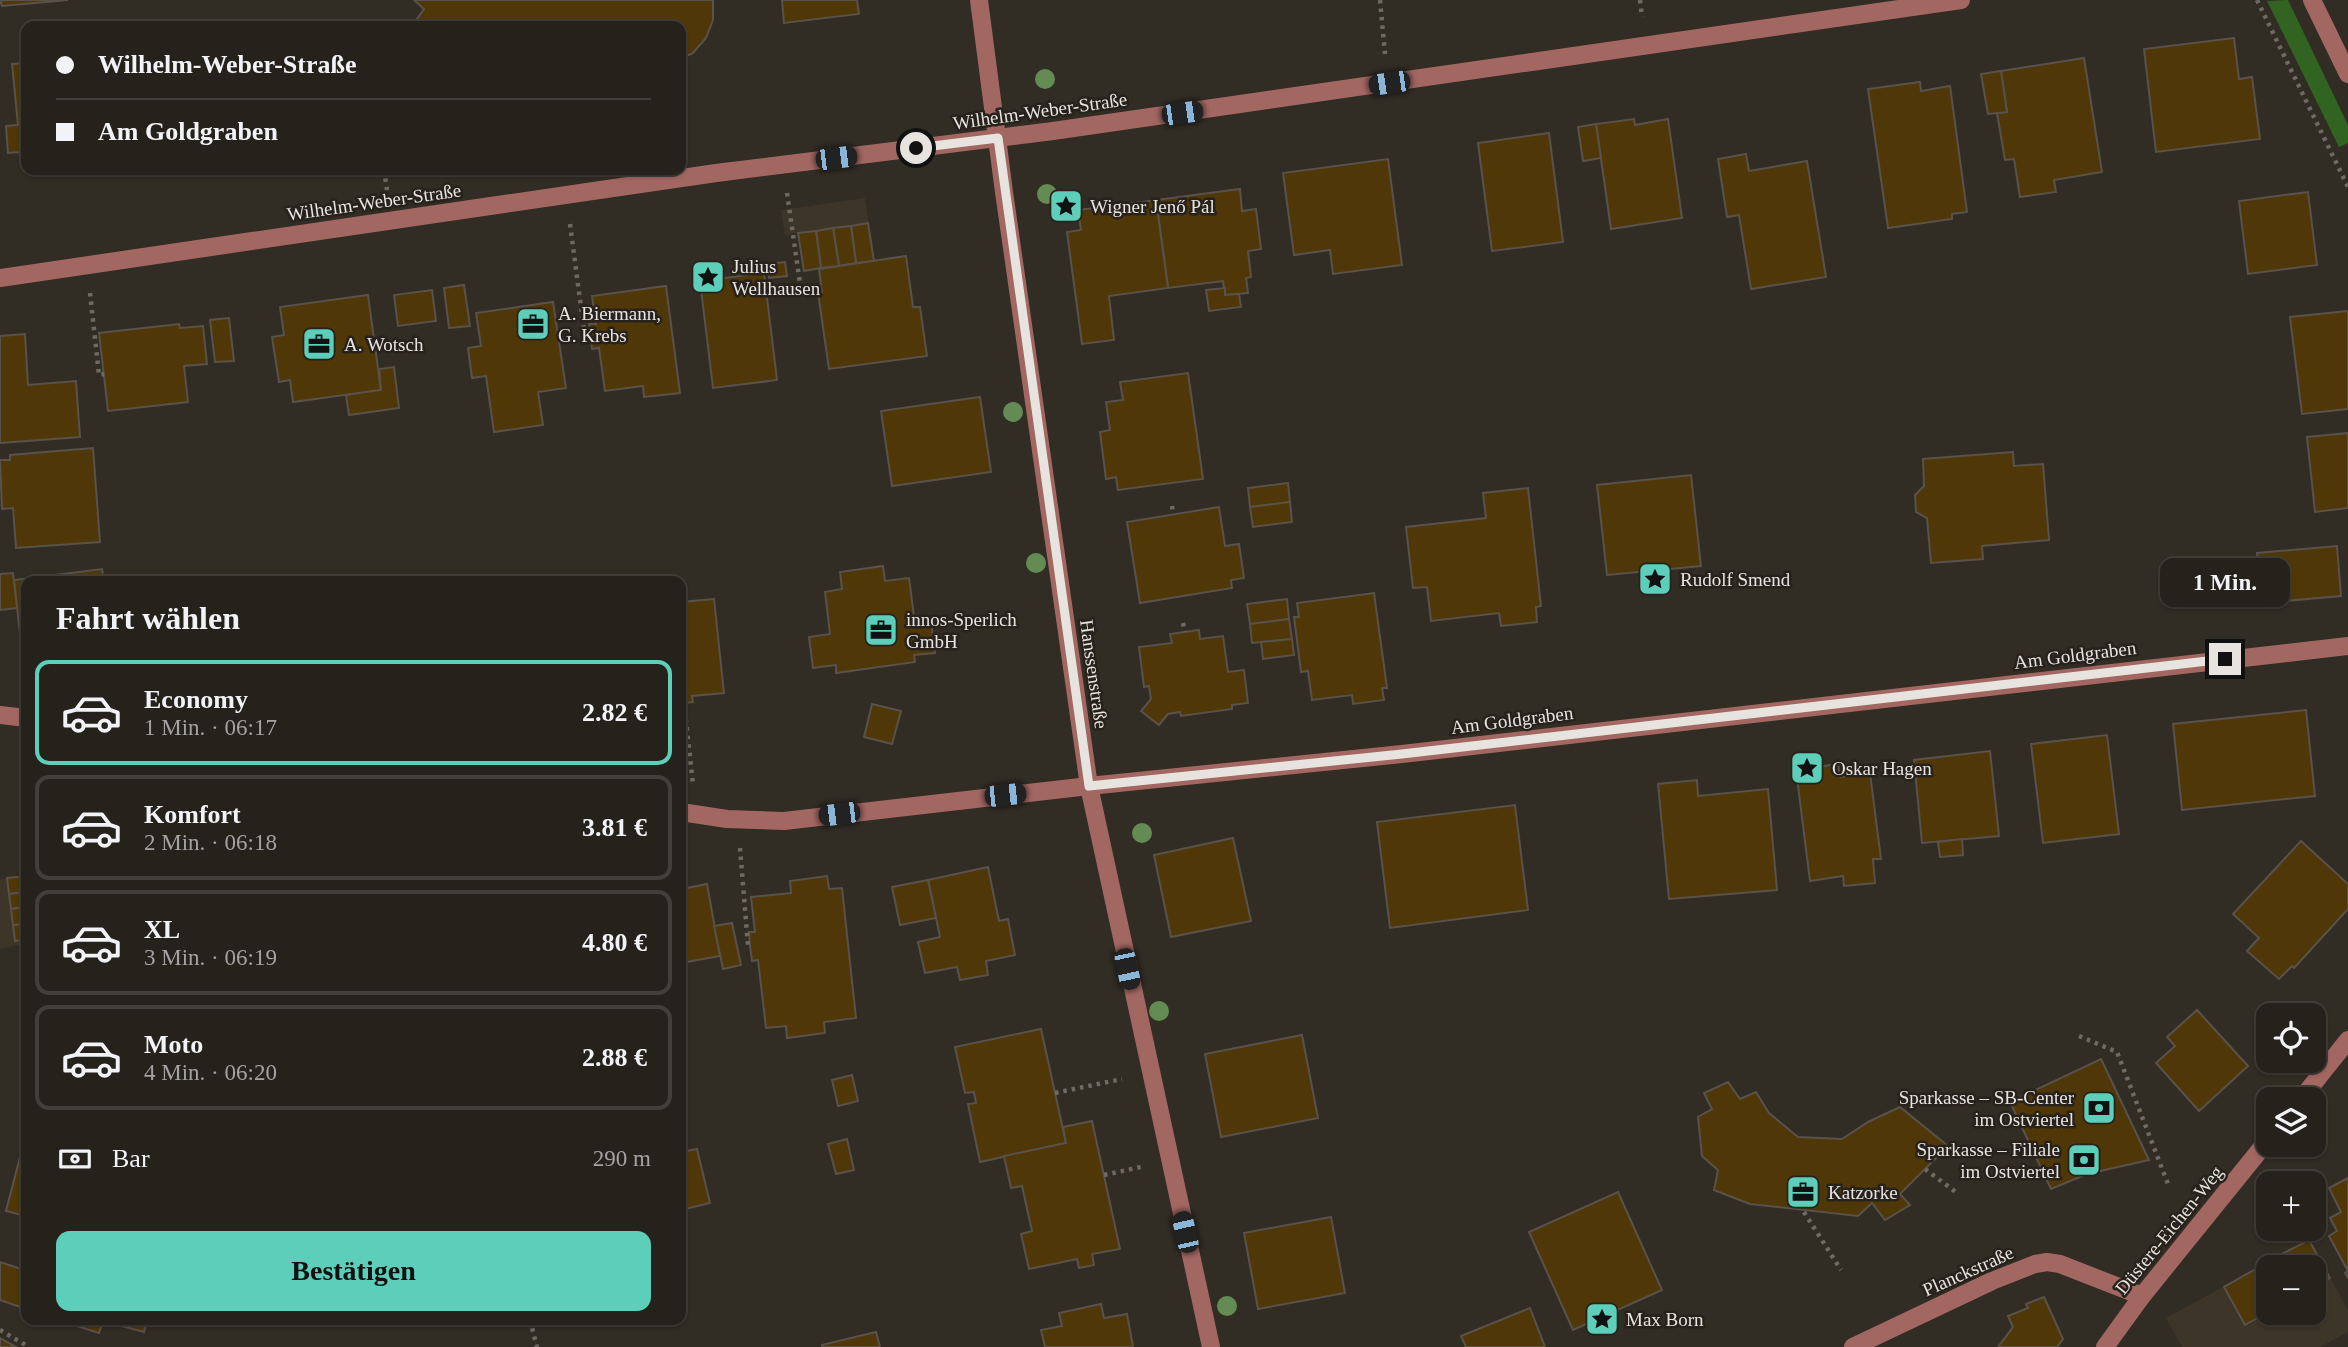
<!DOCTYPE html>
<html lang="de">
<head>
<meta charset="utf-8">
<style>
	body { margin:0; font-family:"Times New Roman",serif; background:#2d2924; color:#f1f3f6; height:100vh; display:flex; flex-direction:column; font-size:26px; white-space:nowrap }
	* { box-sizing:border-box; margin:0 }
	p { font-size:23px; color:#a3a3a3 }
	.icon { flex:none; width:38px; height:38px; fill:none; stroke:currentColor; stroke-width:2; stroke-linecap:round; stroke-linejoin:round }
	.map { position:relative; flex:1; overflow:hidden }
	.panel { position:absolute; left:21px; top:576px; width:665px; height:749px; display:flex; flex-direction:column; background:#25211b; border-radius:14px; box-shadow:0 2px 5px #0004,0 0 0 2px #423e3a }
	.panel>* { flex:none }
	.banner { position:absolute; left:21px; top:21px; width:665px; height:154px; border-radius:14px; box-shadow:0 2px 5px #0004,0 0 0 2px #423e3a; display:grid; align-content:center; height:154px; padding:0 35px; background:#25211b }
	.tools { position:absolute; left:2256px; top:1003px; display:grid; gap:14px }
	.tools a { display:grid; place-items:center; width:70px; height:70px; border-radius:14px; background:#25211b; box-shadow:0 2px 5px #0004,0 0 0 2px #423e3a; font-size:35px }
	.end { position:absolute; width:32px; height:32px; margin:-16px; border:9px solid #e7e4df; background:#111; box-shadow:0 0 0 4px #111 }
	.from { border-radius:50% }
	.bubble { position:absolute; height:49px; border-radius:14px; background:#25211b; box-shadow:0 2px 5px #0004,0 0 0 2px #423e3a; font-size:23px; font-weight:600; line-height:49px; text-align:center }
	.car { position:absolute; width:21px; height:42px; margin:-21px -10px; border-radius:9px; box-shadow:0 0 5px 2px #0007; background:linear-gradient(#222 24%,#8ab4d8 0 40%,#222 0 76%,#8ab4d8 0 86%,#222 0) }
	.banner b { display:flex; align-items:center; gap:24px; height:66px; font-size:26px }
	.banner b+b { border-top:2px solid #423e3a }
	.banner i { width:18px; height:18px; background:#f1f3f6 }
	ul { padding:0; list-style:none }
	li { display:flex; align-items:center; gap:21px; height:105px; margin:0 14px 10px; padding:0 21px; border:4px solid #423e3a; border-radius:14px }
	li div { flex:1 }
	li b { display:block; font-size:26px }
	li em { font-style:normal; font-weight:600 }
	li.selected { border-color:#5dceb9 }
	li>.icon { width:63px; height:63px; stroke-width:1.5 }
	h2 { padding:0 35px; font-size:32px; line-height:84px }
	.pay { display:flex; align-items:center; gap:18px; height:77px; padding:0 35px; font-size:26px }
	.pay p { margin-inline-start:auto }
	.cta { display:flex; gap:14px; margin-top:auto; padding:14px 35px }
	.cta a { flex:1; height:80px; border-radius:14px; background:#5dceb9; color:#111; font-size:28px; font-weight:600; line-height:80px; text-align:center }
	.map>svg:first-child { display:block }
	.built { fill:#3d3528; fill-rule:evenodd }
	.green { fill:#316421 }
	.building { fill:#4f3708; stroke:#58524a; stroke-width:2 }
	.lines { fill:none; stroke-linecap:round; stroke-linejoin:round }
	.path { stroke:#6e6a63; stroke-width:4.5; stroke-dasharray:3.5 5; stroke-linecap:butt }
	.minor { stroke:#a36762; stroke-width:18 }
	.tree { fill:#658b54 }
	.route { stroke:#e7e4df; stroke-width:9 }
	.labels { text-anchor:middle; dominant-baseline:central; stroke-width:5; stroke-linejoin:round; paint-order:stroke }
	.street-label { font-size:19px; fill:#e7e4df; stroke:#27221b }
	.poi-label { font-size:19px; fill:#e7e4df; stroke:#27221b; text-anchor:start }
</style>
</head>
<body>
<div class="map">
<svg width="2348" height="1347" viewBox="0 0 2348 1347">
	<rect width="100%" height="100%" fill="#312c24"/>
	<g class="built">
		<path d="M865 198 874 261 804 271 798 233 785 235 781 210Z"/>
		<path d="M26 876V943L0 949V879Z"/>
		<path d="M2309 1240 2348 1310V1332L2320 1347H2182L2166 1318ZM2268 1267H2314V1312H2268Z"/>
	</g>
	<path class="green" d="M2288 0 2348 125V143L2339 147 2267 1Z"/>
	<g class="building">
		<path d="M0 0H68L2 6Z"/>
		<path d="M414 0H713V20L706 38 693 53 681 59V26H412L424 9Z"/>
		<path d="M782 0H857L859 14 784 23Z"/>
		<path d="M2234 38 2239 79 2252 77 2260 139 2156 152 2144 49Z"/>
		<path d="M2084 58 2102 172 2054 180 2056 192 2020 197 2014 159 2005 160 1997 113 2007 112 2001 71Z"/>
		<path d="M26 63V166H22L21 152 8 153 6 126 18 125 12 64Z"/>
		<path d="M2001 71 2007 112 1988 114 1981 74Z"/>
		<path d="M1920 82 1921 91 1950 86 1967 212 1952 214V219L1888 228 1868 89Z"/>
		<path d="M1634 119 1635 125 1668 119 1682 218 1611 229 1596 124Z"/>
		<path d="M1596 124 1601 158 1583 161 1578 127Z"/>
		<path d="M1549 133 1563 242 1492 251 1478 143Z"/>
		<path d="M1746 154 1749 171 1807 161 1826 277 1751 289 1739 215 1727 217 1718 159Z"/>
		<path d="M1388 159 1402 265 1333 274 1330 250 1294 255 1283 173Z"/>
		<path d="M1240 189 1242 211 1256 209 1261 249 1248 251 1251 277 1246 278 1248 293 1225 295 1223 281 1168 288 1156 200Z"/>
		<path d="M2308 192 2317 265 2248 274 2239 201Z"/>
		<path d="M1156 200 1168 288 1109 296 1114 340 1082 344 1067 232 1081 230 1078 210Z"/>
		<path d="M868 223 874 261 856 263 851 226Z"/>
		<path d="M851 226 856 263 839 266 833 228Z"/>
		<path d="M833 228 839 266 821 268 816 231Z"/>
		<path d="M816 231 821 268 804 271 798 233Z"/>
		<path d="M906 256 913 307H920L927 356 829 369 818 293 822 292 819 269Z"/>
		<path d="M785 262 787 276 769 278 767 264Z"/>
		<path d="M764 273 777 380 713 388 700 281Z"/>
		<path d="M464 285 470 326 449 328 444 288Z"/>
		<path d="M666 286 680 393 644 397 643 386 605 391 599 348 592 349 589 324H596L592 296Z"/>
		<path d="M1225 288V295L1239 294 1241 307 1209 311 1206 290Z"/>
		<path d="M432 290 436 321 398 326 394 295Z"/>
		<path d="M368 295 381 390 293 402 290 380 279 382 272 337 284 335 280 307Z"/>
		<path d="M553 302 566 388 538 392 543 425 494 432 486 376 472 378 468 348 481 346 476 313Z"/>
		<path d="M2348 311V409L2302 414 2290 317Z"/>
		<path d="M229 318 234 361 215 362 210 320Z"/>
		<path d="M179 324 180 328 203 326 207 364 184 366 188 402 108 411 99 333Z"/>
		<path d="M25 334 28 385 76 381 80 437 0 443V336Z"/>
		<path d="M394 367 399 408 349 415 346 395 381 390 379 369Z"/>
		<path d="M1188 373 1203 479 1118 490 1116 477 1106 479 1100 432 1110 430 1106 402 1123 400 1120 382Z"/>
		<path d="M980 397 991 472 892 486 881 411Z"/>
		<path d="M2348 433V508L2315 512 2307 437Z"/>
		<path d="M93 448 100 542 16 548 13 508 2 509 0 460H10V455Z"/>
		<path d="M2013 452 2014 466 2043 464 2049 540 1982 546 1983 559 1931 563 1927 518 1916 512 1915 495 1924 486 1923 459Z"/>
		<path d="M1691 475 1701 566 1607 575 1597 485Z"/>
		<path d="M1288 483 1290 502 1250 507 1248 488Z"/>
		<path d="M1528 488 1541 606 1536 607 1537 622 1501 626 1499 613 1431 621 1427 587 1413 588 1406 527 1486 518 1483 493Z"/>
		<path d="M1290 502 1292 522 1253 527 1250 507Z"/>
		<path d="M1219 507 1225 546 1239 544 1244 578 1231 580 1232 588 1140 603 1127 522Z"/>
		<path d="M2337 546 2341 596 2262 603 2257 553Z"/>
		<path d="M883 566 885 581 909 578 915 624 931 622 935 653 914 655 915 662 836 673V665L813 668 809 637 830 634 825 592 842 589 840 572Z"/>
		<path d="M102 569 104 581H26V661H23L14 580Z"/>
		<path d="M13 573 17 608 0 610V574Z"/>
		<path d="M1374 593 1387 688H1382L1384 700 1353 704 1352 695 1312 700 1308 671 1301 672 1294 617H1299L1297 603Z"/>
		<path d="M714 599 724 693 692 696 693 702 681 703V602Z"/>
		<path d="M1287 599 1289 619 1250 624 1247 604Z"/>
		<path d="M1289 619 1292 639 1252 643 1250 624Z"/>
		<path d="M1199 630 1200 639 1223 636 1228 672 1244 670 1248 703 1232 705V709L1181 716 1180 712 1168 714 1159 725 1141 711 1151 699 1149 686 1144 687 1139 647 1172 643 1170 634Z"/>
		<path d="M1292 639 1294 655 1263 659 1261 642Z"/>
		<path d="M872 704 901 711 892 744 864 737Z"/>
		<path d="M2306 710 2315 796 2182 810 2173 724Z"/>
		<path d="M2107 735 2119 834 2043 843 2031 744Z"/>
		<path d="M1990 751 1999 836 1922 843 1914 760Z"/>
		<path d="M1838 764 1840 777 1870 773 1881 859H1873L1875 883 1844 886 1843 876 1810 881 1796 770Z"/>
		<path d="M1697 780 1698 796 1768 789 1777 890 1669 899 1658 784Z"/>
		<path d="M1515 805 1528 910 1390 928 1377 822Z"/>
		<path d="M1233 838 1251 921 1171 937 1154 855Z"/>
		<path d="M1962 839 1963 855 1940 857 1938 842Z"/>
		<path d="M2301 841 2348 884V909L2294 968 2292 966 2279 979 2247 951 2259 938 2233 914Z"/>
		<path d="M988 867 999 921 1008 919 1015 955 986 961 988 975 960 980 957 967 925 973 918 942 940 937 928 880Z"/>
		<path d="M26 876V892L9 894 7 878Z"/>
		<path d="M827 876 829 889 842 888 856 1018 824 1022 825 1033 787 1038 786 1026 766 1028 758 960 752 961 750 946 749 932H755L751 897 791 893 790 881Z"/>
		<path d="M686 878 687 888 707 884 720 956 681 963V879Z"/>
		<path d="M928 880 936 918 900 925 892 887Z"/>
		<path d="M26 892V907L11 909 9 894Z"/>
		<path d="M26 907V924L13 925 11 909Z"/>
		<path d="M732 923 741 965 723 969 714 926Z"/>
		<path d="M26 924V939L15 941 13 925Z"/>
		<path d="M2197 1010 2248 1066 2199 1111 2156 1063 2175 1046 2167 1037Z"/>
		<path d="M1041 1029 1066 1143 980 1162 968 1104 976 1103 974 1092 965 1093 955 1047Z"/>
		<path d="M1302 1035 1318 1118 1221 1137 1205 1054Z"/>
		<path d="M2101 1059 2149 1160 2087 1174 2051 1189 2010 1102Z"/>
		<path d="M852 1075 858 1101 838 1106 832 1080Z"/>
		<path d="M1728 1082 1740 1099 1756 1092 1769 1113 1798 1137 1842 1139 1868 1122 1900 1107 1948 1146 1900 1194 1910 1205 1885 1220 1872 1203 1858 1216 1750 1204 1714 1190 1718 1170 1702 1156 1698 1117 1712 1109 1704 1093Z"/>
		<path d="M1092 1121 1120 1249 1092 1254 1094 1265 1079 1268 1077 1259 1029 1269 1021 1234 1032 1231 1022 1186 1011 1188 1004 1156 1066 1143 1063 1127Z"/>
		<path d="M26 1134V1216L6 1211Z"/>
		<path d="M847 1139 854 1170 836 1174 828 1144Z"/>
		<path d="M697 1149 710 1203 681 1210V1152Z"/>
		<path d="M2348 1178V1278L2345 1273 2348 1271 2329 1236 2337 1231 2330 1218 2341 1212 2329 1188Z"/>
		<path d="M1618 1192 1662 1290 1573 1330 1529 1232Z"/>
		<path d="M1331 1217 1345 1293 1258 1309 1244 1233Z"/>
		<path d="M2309 1240 2330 1278 2314 1287V1267H2289L2282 1254Z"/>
		<path d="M2282 1254 2289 1267H2268V1312L2245 1325 2224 1287Z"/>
		<path d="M0 1262 24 1270 26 1263V1309L0 1300Z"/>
		<path d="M2044 1297 2063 1339 2057 1347H1998L2013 1327 2008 1316 2028 1308 2026 1304Z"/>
		<path d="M1101 1304 1104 1318 1127 1314 1133 1347H1045L1041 1330 1062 1326 1059 1313Z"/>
		<path d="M1530 1308 1545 1347H1466L1461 1336Z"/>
		<path d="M58 1320H147L144 1332 103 1321 99 1333Z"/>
		<path d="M876 1332 880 1347H822V1345Z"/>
		<path d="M0 1338 16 1347H0Z"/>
	</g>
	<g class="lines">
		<g class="path">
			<path d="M1380 0 1385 54"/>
			<path d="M1640 0 1642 17"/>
			<path d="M2257 0 2348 187"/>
			<path d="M384 170 387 190"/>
			<path d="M787 193 801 290"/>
			<path d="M570 224 585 338 591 337"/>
			<path d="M90 293 99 375 104 374"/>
			<path d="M1172 506 1173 514"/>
			<path d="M1183 623 1185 632"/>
			<path d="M684 702 693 785"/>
			<path d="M740 848 748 946H750"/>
			<path d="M2079 1036 2117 1052 2168 1184"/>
			<path d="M1055 1093 1122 1079"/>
			<path d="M1925 1169 1957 1193"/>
			<path d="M1104 1175 1141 1167"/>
			<path d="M1804 1212 1841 1270"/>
			<path d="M530 1320 537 1347"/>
			<path d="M0 1330 29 1347"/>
		</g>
		<g class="minor">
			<path d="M979 0 1004 192 1089 786 1211 1347"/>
			<path d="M2312 0 2348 74"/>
			<path d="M0 278 716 173 1053 131 1961 0"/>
			<path d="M0 715 26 718"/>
			<path d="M681 812 727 819 784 821 1089 786 1402 754 2348 646"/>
			<path d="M2301 1099 2348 1040"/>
			<path d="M1853 1347 1992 1281 2035 1264 2047 1262 2060 1264 2142 1296"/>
			<path d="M2105 1347 2142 1296 2268 1140"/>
		</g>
	</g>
	<g class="tree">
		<circle cx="1045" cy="79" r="10"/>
		<circle cx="1047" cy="194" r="10"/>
		<circle cx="1013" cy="412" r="10"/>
		<circle cx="1036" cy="563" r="10"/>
		<circle cx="1142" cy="833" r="10"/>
		<circle cx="1159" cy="1011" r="10"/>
		<circle cx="1227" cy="1306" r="10"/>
	</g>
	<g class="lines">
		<path class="route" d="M916 148 998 138 1089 786 1402 754 2225 659"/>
	</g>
	<defs>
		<symbol id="sight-square" viewBox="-11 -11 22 22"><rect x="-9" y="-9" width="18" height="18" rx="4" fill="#5dceb9" stroke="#27221b"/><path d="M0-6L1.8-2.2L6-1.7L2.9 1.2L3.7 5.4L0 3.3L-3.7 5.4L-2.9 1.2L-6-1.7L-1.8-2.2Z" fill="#111"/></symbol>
		<symbol id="office-square" viewBox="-11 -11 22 22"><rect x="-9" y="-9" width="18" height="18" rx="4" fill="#5dceb9" stroke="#27221b"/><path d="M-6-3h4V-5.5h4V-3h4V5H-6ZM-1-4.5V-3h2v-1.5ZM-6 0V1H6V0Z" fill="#111"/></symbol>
		<symbol id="bank-square" viewBox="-11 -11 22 22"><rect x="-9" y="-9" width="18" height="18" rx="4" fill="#5dceb9" stroke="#27221b"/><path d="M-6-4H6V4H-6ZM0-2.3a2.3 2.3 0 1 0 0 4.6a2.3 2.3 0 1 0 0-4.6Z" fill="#111"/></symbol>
	</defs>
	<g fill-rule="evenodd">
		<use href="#sight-square" x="1047" y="187" width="38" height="38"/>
		<use href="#sight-square" x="689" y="258" width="38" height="38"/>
		<use href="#office-square" x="514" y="305" width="38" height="38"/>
		<use href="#office-square" x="300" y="325" width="38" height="38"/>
		<use href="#sight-square" x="1636" y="560" width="38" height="38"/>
		<use href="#office-square" x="862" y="611" width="38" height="38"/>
		<use href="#sight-square" x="1788" y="749" width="38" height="38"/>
		<use href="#bank-square" x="2080" y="1089" width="38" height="38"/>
		<use href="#bank-square" x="2065" y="1141" width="38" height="38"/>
		<use href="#office-square" x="1784" y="1173" width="38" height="38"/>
		<use href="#sight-square" x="1583" y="1300" width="38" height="38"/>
	</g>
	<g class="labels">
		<g class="street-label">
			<text transform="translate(1040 111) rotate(-8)">Wilhelm-Weber-Straße</text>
			<text transform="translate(374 202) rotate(-8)">Wilhelm-Weber-Straße</text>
			<text transform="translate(2075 655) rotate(-7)">Am Goldgraben</text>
			<text transform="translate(1094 674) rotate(82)">Hanssenstraße</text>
			<text transform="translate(1512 720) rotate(-7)">Am Goldgraben</text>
			<text transform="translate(2169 1230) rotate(-51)">Düstere-Eichen-Weg</text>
			<text transform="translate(1968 1271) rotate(-24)">Planckstraße</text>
		</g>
		<g class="poi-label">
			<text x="1090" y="206">Wigner Jenő Pál</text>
			<text x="732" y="266">Julius<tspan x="732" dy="22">Wellhausen</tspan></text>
			<text x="558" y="313">A. Biermann,<tspan x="558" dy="22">G. Krebs</tspan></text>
			<text x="344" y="344">A. Wotsch</text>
			<text x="1680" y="579">Rudolf Smend</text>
			<text x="906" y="619">innos-Sperlich<tspan x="906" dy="22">GmbH</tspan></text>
			<text x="1832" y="768">Oskar Hagen</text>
			<text x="2074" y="1097" text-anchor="end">Sparkasse – SB-Center<tspan x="2074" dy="22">im Ostviertel</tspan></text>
			<text x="2060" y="1149" text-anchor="end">Sparkasse – Filiale<tspan x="2060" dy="22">im Ostviertel</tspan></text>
			<text x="1828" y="1192">Katzorke</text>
			<text x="1626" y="1319">Max Born</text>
		</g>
	</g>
</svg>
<div class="tools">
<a><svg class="icon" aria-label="locate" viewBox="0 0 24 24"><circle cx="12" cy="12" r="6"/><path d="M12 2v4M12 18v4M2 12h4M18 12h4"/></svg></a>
<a><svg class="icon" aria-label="layers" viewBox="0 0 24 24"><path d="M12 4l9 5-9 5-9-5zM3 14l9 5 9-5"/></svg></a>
<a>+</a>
<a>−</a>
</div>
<i class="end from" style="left:916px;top:148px"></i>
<i class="end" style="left:2225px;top:659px"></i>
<div class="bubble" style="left:2160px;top:558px;width:130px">1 Min.</div>
<i class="car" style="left:1389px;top:83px;rotate:262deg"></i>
<i class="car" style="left:1182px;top:113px;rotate:82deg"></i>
<i class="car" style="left:836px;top:158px;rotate:83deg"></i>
<i class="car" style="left:1005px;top:795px;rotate:84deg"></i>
<i class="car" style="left:839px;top:814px;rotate:263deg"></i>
<i class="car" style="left:1127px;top:969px;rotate:168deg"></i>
<i class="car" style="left:1185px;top:1232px;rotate:347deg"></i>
<div class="banner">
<b><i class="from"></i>Wilhelm-Weber-Straße</b>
<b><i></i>Am Goldgraben</b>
</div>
<section class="panel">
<h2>Fahrt wählen</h2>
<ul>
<li class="selected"><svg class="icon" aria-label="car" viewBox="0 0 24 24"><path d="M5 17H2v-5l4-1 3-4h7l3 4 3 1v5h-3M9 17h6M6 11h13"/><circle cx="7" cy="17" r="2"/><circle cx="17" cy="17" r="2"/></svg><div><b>Economy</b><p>1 Min. · 06:17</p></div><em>2.82 €</em></li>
<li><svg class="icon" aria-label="car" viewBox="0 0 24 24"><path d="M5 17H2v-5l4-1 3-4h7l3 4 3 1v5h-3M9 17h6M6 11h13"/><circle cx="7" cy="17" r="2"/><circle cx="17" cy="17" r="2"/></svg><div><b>Komfort</b><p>2 Min. · 06:18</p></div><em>3.81 €</em></li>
<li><svg class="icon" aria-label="car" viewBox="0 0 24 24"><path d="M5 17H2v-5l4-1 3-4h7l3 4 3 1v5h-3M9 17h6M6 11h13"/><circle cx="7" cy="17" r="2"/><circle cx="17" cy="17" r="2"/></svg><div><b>XL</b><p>3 Min. · 06:19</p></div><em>4.80 €</em></li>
<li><svg class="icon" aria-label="car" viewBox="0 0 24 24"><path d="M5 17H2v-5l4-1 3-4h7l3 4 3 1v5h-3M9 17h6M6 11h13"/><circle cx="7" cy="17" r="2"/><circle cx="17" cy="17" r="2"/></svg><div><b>Moto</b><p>4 Min. · 06:20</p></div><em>2.88 €</em></li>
</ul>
<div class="pay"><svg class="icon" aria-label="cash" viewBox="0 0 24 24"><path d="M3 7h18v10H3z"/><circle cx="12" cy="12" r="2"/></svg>Bar<p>290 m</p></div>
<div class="cta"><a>Bestätigen</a></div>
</section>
</div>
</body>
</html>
